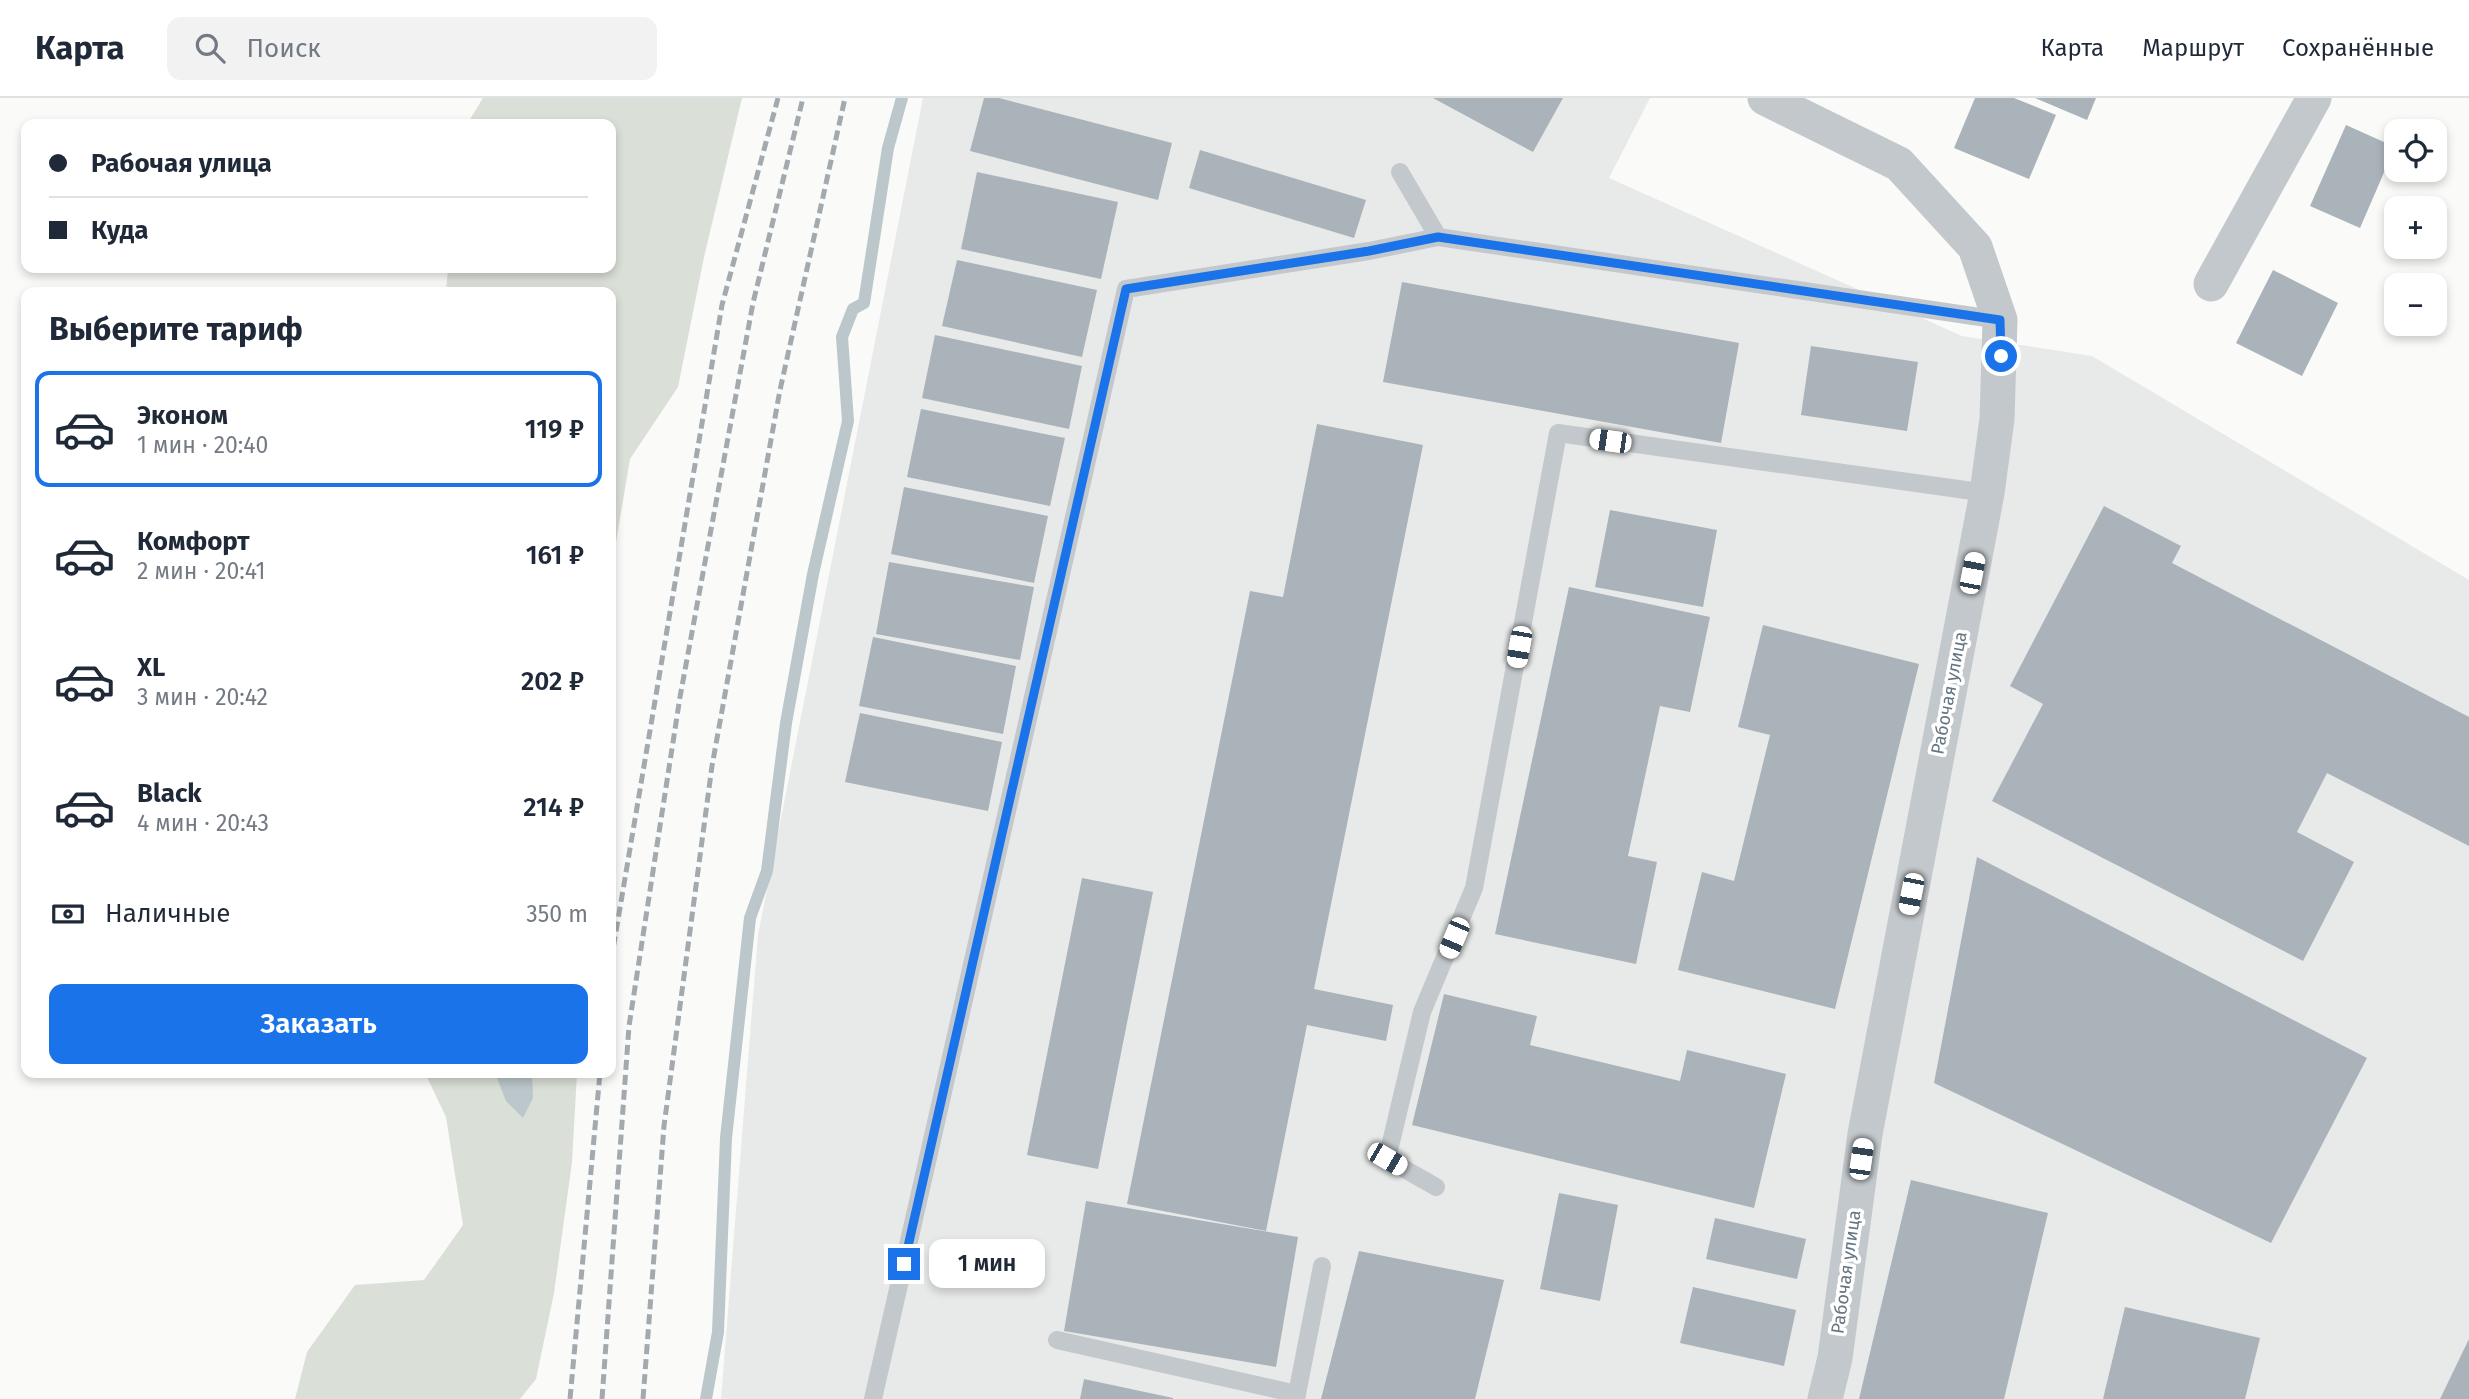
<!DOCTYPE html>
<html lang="ru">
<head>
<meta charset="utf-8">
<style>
	body { margin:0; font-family:"Fira Sans",sans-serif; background:#f2f2f3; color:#1f2937; height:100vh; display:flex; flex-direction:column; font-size:26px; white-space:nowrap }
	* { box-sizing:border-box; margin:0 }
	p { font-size:23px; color:#747a83 }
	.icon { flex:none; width:38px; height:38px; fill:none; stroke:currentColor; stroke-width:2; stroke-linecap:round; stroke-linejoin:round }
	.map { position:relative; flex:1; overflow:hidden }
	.sheet { position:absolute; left:21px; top:189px; width:595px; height:791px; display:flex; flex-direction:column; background:#fff; border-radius:14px; box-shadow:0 4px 10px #0003 }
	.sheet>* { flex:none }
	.hud { position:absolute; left:21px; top:21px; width:595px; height:154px; border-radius:14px; box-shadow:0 4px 10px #0003; display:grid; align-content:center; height:154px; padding:0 28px; background:#fff }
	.buttons { position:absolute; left:2384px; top:21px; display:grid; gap:14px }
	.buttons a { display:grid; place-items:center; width:63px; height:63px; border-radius:14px; background:#fff; box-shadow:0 4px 10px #0003; font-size:35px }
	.end { position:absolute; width:32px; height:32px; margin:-16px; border:9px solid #1a73e8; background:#fff; box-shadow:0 0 0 4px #fff }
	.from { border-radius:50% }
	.bubble { position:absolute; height:49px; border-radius:14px; background:#fff; box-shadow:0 4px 10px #0003; font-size:23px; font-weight:600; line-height:49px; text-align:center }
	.car { position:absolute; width:21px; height:42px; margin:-21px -10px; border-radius:9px; box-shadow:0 0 5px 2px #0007; background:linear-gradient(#fff 24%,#345 0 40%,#fff 0 76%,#345 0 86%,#fff 0) }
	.hud b { display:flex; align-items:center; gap:24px; height:66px; font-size:26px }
	.hud b+b { border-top:2px solid #e0e1e3 }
	.hud i { width:18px; height:18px; background:#1f2937 }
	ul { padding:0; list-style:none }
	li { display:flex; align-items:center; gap:21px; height:116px; margin:0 14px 10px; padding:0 14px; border:4px solid transparent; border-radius:14px }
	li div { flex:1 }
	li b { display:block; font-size:26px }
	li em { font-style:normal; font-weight:600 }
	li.selected { border-color:#1a73e8 }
	li>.icon { width:63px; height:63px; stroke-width:1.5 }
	h2 { padding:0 28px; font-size:32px; line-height:84px }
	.pay { display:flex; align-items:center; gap:18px; height:77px; padding:0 28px; font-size:26px }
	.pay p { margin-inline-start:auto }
	.primary-button { display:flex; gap:14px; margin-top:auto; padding:14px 28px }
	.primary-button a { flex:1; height:80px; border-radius:14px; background:#1a73e8; color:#fff; font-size:28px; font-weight:600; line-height:80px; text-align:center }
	header { display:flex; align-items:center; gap:42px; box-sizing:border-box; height:98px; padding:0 35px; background:#fff; border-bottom:2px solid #e0e1e3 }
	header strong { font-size:33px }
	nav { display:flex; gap:38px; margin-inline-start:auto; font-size:24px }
	.search { width:490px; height:63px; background:#f2f2f3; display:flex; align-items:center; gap:18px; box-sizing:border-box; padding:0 24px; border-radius:14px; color:#747a83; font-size:26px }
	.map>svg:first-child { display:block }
	.built { fill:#e8e9e9 }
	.green { fill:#dadfd7 }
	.water { fill:#bbc7cb }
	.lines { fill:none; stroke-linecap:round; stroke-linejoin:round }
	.stream { stroke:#bbc7cb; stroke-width:12 }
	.building { fill:#aab3b9 }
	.lane { stroke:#c3c8cc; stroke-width:18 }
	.street { stroke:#c3c8cc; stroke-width:35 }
	.rail { stroke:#a2aab0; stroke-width:5; stroke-dasharray:10 5; stroke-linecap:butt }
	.route { stroke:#1a73e8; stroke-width:9 }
	.labels { text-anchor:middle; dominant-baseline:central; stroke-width:7; stroke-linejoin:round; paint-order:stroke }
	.street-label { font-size:18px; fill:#657683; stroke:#fff }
</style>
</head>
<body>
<header>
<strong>Карта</strong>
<div class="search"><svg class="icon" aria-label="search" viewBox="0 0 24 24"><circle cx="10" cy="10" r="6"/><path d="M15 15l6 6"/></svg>Поиск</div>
<nav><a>Карта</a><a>Маршрут</a><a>Сохранённые</a></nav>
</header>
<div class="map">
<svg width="2469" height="1301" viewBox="0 0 2469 1301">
	<rect width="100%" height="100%" fill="#fafaf8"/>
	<path class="built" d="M923 0H1650L1609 80 1962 238 2092 258 2469 482V1301H721L758 837Z"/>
	<g class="green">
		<path d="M483 0H742L704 159 678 289 630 361 611 474V194H446L448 170H611V26H467Z"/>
		<path d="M425 975H577L572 1064 554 1195 536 1281 520 1301H295L307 1254 355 1187 424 1182 463 1127 446 1019Z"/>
	</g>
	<path class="water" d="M495 975H532L533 1000 523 1020 506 1003Z"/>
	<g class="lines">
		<path class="stream" d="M706 1301 718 1234 726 1040 750 820 767 773 786 625 813 476 848 323 842 239 853 211 864 205 888 50 902 0"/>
	</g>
	<g class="building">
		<path d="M984 0H999L1172 45 1158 102 970 53Z"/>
		<path d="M1433 0H1563L1533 54Z"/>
		<path d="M1975 0H2014L2056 17 2029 81 1954 50Z"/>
		<path d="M2035 0H2096L2087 22Z"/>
		<path d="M2346 27 2395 49 2360 130 2310 108Z"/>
		<path d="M1200 52 1366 102 1354 140 1189 90Z"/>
		<path d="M977 74 1118 104 1101 181 961 151Z"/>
		<path d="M957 162 1097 192 1082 259 942 228Z"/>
		<path d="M2273 172 2338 205 2302 278 2236 245Z"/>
		<path d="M1402 184 1739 245 1721 345 1383 284Z"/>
		<path d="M935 237 1082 268 1069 331 922 300Z"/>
		<path d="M1811 248 1918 264 1907 333 1801 317Z"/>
		<path d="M921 311 1065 340 1050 408 907 379Z"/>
		<path d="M1317 326 1423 347 1314 891 1393 907 1386 943 1307 927 1266 1133 1127 1106 1250 493 1283 499Z"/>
		<path d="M904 389 1048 418 1034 485 891 456Z"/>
		<path d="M2104 408 2181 448 2172 465 2469 619V748L2327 675 2297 734 2354 764 2303 863 1992 703 2043 606 2010 588Z"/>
		<path d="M1610 412 1717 432 1703 509 1595 489Z"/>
		<path d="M889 464 1034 489 1020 562 876 536Z"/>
		<path d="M1569 489 1710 519 1690 614 1660 608 1628 758 1657 764 1636 866 1495 836Z"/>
		<path d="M1763 527 1919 566 1835 911 1678 872 1702 774 1734 783 1770 637 1738 629Z"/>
		<path d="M873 539 1016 568 1003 636 859 608Z"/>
		<path d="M860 615 1002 644 988 713 845 684Z"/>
		<path d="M1977 759 2367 960 2271 1145 1934 985Z"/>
		<path d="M1082 780 1153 794 1098 1071 1027 1057Z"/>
		<path d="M1444 896 1537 918 1530 947 1680 983 1687 952 1786 976 1754 1110 1412 1027Z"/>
		<path d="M1911 1082 2048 1115 2004 1301H1859Z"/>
		<path d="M1559 1095 1618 1107 1600 1203 1540 1191Z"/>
		<path d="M1086 1103 1298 1139 1276 1269 1064 1233Z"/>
		<path d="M1715 1120 1806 1141 1797 1181 1706 1161Z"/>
		<path d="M1359 1153 1504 1182 1475 1301H1321Z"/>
		<path d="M1693 1189 1796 1212 1784 1268 1680 1245Z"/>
		<path d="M2125 1209 2260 1240 2245 1301H2103Z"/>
		<path d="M2469 1241V1301H2440Z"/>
		<path d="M1084 1281 1173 1300V1301H1080Z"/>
	</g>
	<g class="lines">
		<g class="lane">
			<path d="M1400 74 1438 139"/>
			<path d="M1436 1089 1387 1061 1422 914 1474 790 1558 335 1987 395"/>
			<path d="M1057 1242 1297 1296"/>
			<path d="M873 1301 1126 191 1369 153 1438 139 2000 222"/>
			<path d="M1296 1301 1322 1168"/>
		</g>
		<g class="street">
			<path d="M1765 0 1899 66 1975 149 2000 222 1997 321 1987 395 1865 1036 1835 1260 1825 1301"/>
			<path d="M2211 186 2314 0"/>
		</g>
		<g class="rail">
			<path d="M611 863 722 207 778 0"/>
			<path d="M570 1301 600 975"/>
			<path d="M602 1301 629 928 680 599 753 205 803 0"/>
			<path d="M643 1301 664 1028 712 668 780 292 845 0"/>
		</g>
	</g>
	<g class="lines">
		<path class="route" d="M904 1166 1126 191 1369 153 1438 139 2000 222 2001 258"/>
	</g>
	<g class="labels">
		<g class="street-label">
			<text transform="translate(1949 595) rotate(-79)">Рабочая улица</text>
			<text transform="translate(1846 1174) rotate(-82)">Рабочая улица</text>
		</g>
	</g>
</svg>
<div class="buttons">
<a><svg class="icon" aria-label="locate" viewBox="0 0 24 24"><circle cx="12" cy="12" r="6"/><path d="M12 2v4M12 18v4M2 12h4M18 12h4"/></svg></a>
<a>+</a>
<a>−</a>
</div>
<i class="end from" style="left:2001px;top:258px"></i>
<i class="end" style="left:904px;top:1166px"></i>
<div class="bubble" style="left:929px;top:1141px;width:116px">1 мин</div>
<i class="car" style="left:1610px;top:343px;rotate:278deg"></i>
<i class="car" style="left:1972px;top:475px;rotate:11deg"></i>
<i class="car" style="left:1519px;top:549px;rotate:190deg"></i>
<i class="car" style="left:1911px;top:796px;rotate:191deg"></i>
<i class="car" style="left:1454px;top:840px;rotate:203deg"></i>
<i class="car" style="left:1387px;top:1061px;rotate:120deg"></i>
<i class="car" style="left:1861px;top:1061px;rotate:8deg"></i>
<div class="hud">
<b><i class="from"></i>Рабочая улица</b>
<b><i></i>Куда</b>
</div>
<section class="sheet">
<h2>Выберите тариф</h2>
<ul>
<li class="selected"><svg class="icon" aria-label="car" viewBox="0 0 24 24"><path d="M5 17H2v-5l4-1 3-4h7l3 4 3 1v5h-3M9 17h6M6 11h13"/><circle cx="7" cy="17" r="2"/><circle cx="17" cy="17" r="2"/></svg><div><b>Эконом</b><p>1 мин · 20:40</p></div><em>119 ₽</em></li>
<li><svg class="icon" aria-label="car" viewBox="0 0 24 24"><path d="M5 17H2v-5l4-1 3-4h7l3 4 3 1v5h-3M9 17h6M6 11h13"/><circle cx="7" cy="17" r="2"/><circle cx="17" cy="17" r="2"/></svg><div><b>Комфорт</b><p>2 мин · 20:41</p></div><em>161 ₽</em></li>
<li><svg class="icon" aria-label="car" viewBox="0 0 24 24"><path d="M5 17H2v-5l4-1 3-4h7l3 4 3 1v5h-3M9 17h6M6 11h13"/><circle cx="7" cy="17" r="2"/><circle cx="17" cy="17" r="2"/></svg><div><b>XL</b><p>3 мин · 20:42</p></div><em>202 ₽</em></li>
<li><svg class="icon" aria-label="car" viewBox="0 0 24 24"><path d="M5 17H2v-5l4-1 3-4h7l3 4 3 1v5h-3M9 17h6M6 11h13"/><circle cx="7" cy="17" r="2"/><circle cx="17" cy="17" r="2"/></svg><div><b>Black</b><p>4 мин · 20:43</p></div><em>214 ₽</em></li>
</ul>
<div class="pay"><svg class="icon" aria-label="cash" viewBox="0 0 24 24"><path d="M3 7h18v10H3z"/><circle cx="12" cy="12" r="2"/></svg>Наличные<p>350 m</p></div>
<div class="primary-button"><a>Заказать</a></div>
</section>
</div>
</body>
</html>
